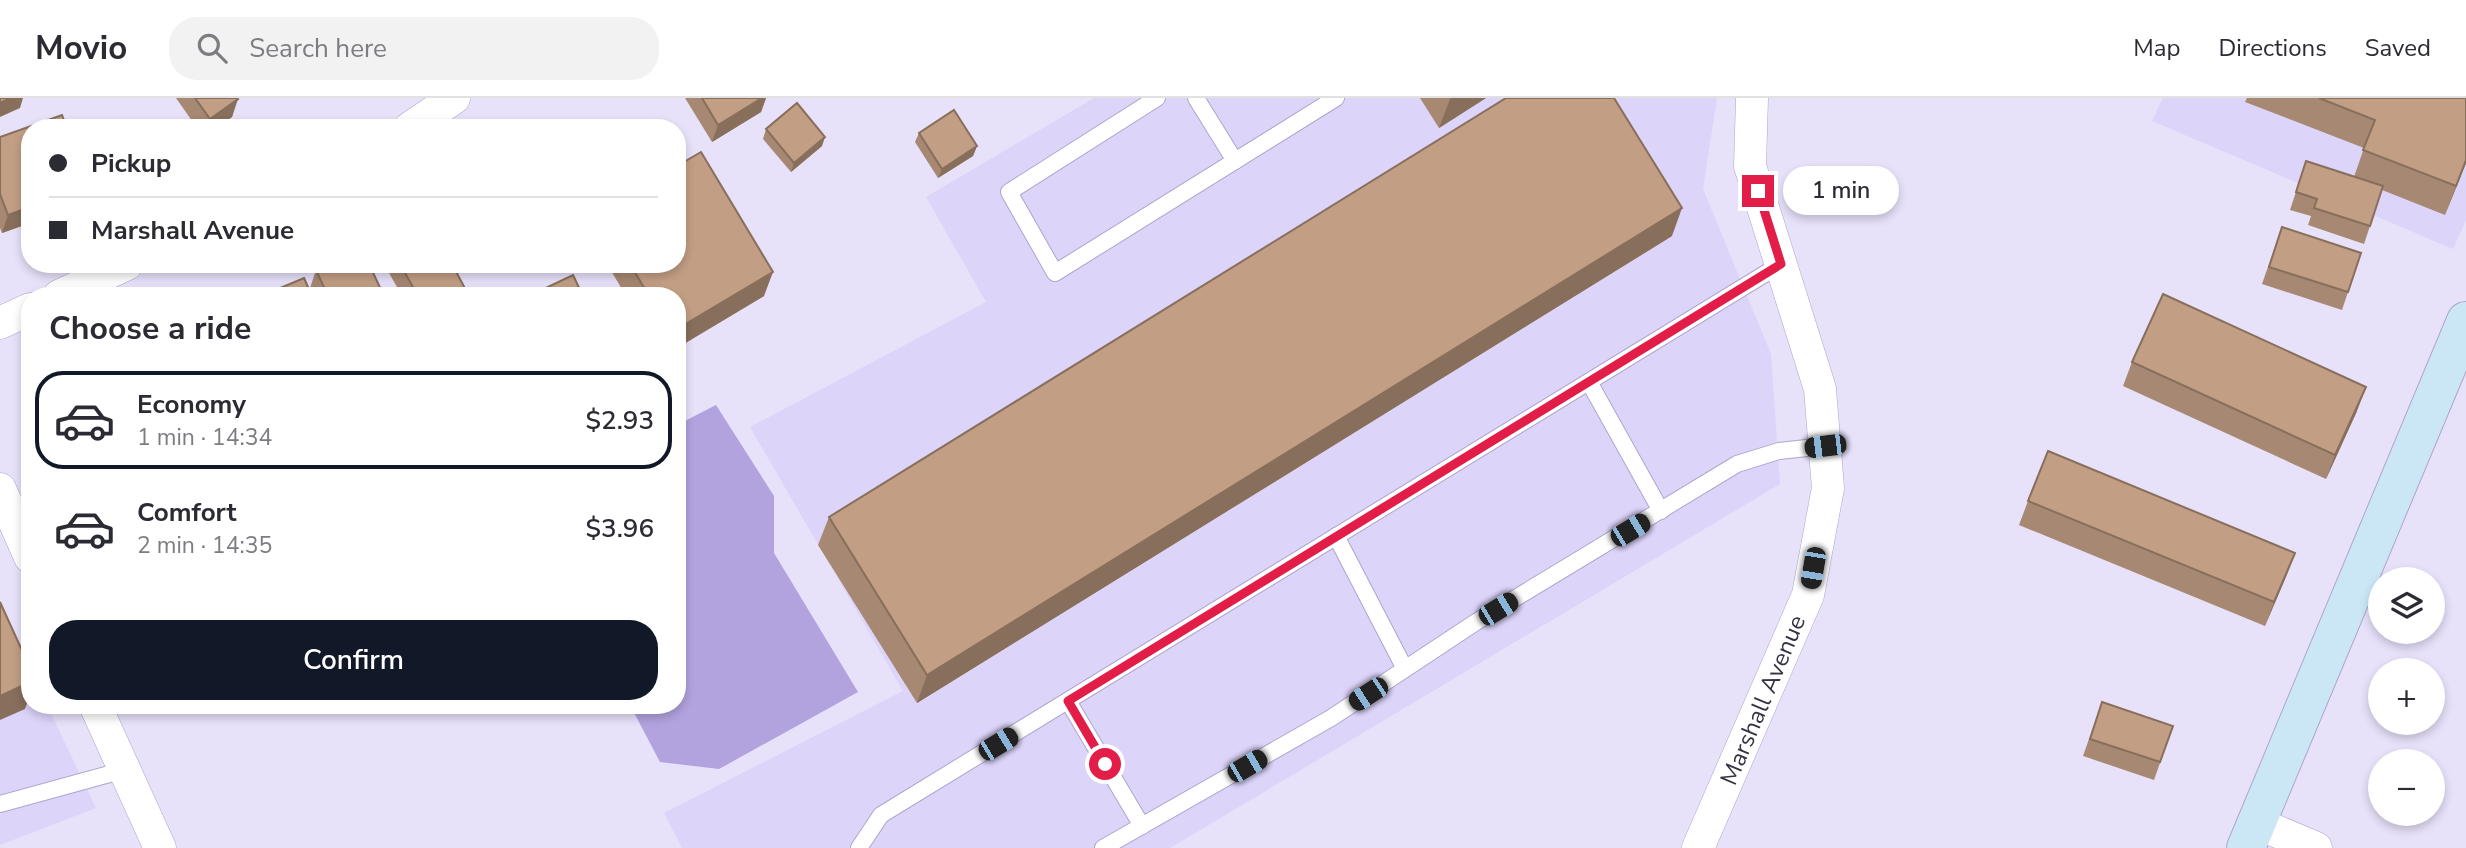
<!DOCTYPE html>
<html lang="en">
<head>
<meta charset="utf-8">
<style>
	body { margin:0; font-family:"Nunito Sans",sans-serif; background:#f2f2f3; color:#2b2b33; height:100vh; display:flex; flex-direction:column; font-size:26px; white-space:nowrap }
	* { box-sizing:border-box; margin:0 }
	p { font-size:23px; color:#7c7c81 }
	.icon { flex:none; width:38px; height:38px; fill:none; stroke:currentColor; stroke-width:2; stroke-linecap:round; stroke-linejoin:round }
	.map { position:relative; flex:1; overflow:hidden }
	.drawer { position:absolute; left:21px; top:189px; width:665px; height:427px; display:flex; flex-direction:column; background:#fff; border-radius:28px; box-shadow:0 4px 10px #0003 }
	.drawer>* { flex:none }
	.banner { position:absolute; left:21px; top:21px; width:665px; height:154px; border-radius:28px; box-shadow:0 4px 10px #0003; display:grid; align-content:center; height:154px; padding:0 28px; background:#fff }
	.tools { position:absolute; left:2368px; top:469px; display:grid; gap:14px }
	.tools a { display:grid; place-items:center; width:77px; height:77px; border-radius:50%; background:#fff; box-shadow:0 4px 10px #0003; font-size:35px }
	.end { position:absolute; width:32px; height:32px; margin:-16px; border:9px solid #e11d48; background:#fff; box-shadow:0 0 0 4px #fff }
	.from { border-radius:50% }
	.bubble { position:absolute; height:49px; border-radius:24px; background:#fff; box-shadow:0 4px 10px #0003; font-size:23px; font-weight:600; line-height:49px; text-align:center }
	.car { position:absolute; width:21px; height:42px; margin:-21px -10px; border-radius:9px; box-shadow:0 0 5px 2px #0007; background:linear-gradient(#222 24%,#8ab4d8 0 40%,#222 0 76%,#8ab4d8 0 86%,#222 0) }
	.banner b { display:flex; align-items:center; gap:24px; height:66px; font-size:26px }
	.banner b+b { border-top:2px solid #e1e1e2 }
	.banner i { width:18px; height:18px; background:#2b2b33 }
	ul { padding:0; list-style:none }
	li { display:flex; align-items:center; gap:21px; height:98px; margin:0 14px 10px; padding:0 14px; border:4px solid transparent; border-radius:28px }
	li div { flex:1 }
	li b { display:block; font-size:26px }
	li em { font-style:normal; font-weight:600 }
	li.active { border-color:#111827 }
	li>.icon { width:63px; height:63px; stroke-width:1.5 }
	h2 { padding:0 28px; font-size:32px; line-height:84px }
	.button { display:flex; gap:14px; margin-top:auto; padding:14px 28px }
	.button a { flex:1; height:80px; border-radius:28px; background:#111827; color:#fff; font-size:28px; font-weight:600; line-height:80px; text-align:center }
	header { display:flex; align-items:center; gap:42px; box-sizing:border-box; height:98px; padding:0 35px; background:#fff; border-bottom:2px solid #e1e1e2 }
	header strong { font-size:33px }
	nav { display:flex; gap:38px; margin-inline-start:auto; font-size:24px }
	.search { width:490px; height:63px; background:#f2f2f3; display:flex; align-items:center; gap:18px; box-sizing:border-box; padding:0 24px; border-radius:28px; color:#7c7c81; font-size:26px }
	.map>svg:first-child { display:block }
	.built { fill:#ddd4fa }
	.water { fill:#b2a2de }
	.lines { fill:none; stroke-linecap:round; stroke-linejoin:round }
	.lane-casing { stroke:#aea5cc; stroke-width:18 }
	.street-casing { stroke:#aea5cc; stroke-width:33 }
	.secondary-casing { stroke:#aea5cc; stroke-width:40 }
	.lane { stroke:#fff; stroke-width:16 }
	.street { stroke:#fff; stroke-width:32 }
	.secondary { stroke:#cbe7f6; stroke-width:38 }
	.wall { fill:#a78872 }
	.shaded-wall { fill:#886f5c }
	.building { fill:#c29e84; stroke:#886f5c; stroke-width:2 }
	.route { stroke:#e11d48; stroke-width:9 }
	.labels { text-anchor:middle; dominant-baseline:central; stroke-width:5; stroke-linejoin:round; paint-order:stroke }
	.street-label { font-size:24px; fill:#363241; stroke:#fff }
</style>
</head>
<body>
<header>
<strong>Movio</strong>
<div class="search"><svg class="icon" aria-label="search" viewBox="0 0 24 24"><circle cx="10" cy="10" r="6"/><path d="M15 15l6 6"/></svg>Search here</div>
<nav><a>Map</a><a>Directions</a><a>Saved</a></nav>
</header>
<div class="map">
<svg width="2466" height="750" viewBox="0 0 2466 750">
	<rect width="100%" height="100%" fill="#e7e1fa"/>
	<g class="built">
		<path d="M1094 0H1717L1703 91 1771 256 1780 386 1170 750H682L664 715 903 593 750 329 986 204 926 99Z"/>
		<path d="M2163 0H2466V122L2453 151 2152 23Z"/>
		<path d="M0 508 30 570V607H47L96 710 0 747Z"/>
	</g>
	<path class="water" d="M716 307 774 398V455L858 594 719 671 660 664 630 607H677V327Z"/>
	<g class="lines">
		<defs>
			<g id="lane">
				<path d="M1157 0 1009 94 1055 175 1336 0"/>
				<path d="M1196 0 1235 63"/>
				<path d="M1589 284 1661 413"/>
				<path d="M1336 438 1405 571"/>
				<path d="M1068 603 1142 728"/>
				<path d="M0 706 124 672"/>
				<path d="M859 750 881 717 1781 166"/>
				<path d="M1103 750 1331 620 1476 524 1737 366 1779 353 1825 348"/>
			</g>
			<g id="street">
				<path d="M410 30 454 0"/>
				<path d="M59 198 127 166"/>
				<path d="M0 225 30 211"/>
				<path d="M0 391 30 459"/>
				<path d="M95 607 160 750"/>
				<path d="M2257 725 2316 750"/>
				<path d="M1698 750 1808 497 1828 390 1820 291 1750 68 1752 0"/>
			</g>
			<path id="secondary" d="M2246 750 2466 223"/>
		</defs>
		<use href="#lane" class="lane-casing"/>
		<use href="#street" class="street-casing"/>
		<use href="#secondary" class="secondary-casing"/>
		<use href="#lane" class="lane"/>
		<use href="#street" class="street"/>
		<use href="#secondary" class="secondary"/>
	</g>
	<g class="wall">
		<path d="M176 0H237L232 19 216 30H197Z"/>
		<path d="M685 0H766L761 14 712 44Z"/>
		<path d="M1420 0H1486L1439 30Z"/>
		<path d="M2247 0H2466V65L2445 117 2382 92 2364 146 2308 127 2311 118 2290 112 2306 63 2354 79 2364 50 2245 4Z"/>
		<path d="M30 30V125L2 135 0 130V39Z"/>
		<path d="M766 31 822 48 791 74 763 41Z"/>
		<path d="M919 35 977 48 973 58 938 80 915 44Z"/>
		<path d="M2282 129 2348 194 2342 212 2262 186Z"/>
		<path d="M1672 138 917 605 818 447 829 419Z"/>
		<path d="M384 166H452L469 198H402Z"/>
		<path d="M607 166H677L764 198 677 250V198H626Z"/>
		<path d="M316 172 384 198H314L310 190Z"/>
		<path d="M2132 264 2357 313 2326 381 2123 288Z"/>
		<path d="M2028 403 2295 455 2265 528 2019 427Z"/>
		<path d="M2102 604 2173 628 2154 682 2083 658Z"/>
	</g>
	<g class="shaded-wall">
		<path d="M10 0H23L20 10 0 19V5Z"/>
		<path d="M762 0H766L761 14 712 44 718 27Z"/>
		<path d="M1451 0H1486L1439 30 1450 1Z"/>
		<path d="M238 1 232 19 216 30H207L210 21Z"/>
		<path d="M825 39 822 48 791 74 794 65Z"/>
		<path d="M977 48 973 58 938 80 942 71Z"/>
		<path d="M2466 62V65L2445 117 2456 88Z"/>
		<path d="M30 109V125L2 135 8 117Z"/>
		<path d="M1682 110 1672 138 917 605 927 577Z"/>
		<path d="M773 174 764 198 677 250V231Z"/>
		<path d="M2366 289 2357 313 2326 381 2335 357Z"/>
		<path d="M2295 455 2286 479 2265 528 2274 504Z"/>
		<path d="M30 584V597L25 611 0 622V598Z"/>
	</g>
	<g class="building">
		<path d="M0 0H10L0 5Z"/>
		<path d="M195 0H237L238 1 210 21Z"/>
		<path d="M702 0H762L718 27Z"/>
		<path d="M1506 0H1614L1682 110 927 577 829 419Z"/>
		<path d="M2319 0H2466V62L2456 88 2363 52 2375 22Z"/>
		<path d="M797 5 825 39 794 65 766 31Z"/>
		<path d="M954 12 977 48 942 71 919 35Z"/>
		<path d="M62 17 67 30H30V109L8 117 0 96V39Z"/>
		<path d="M701 54 773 174 677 231V198H649L630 166H677V68Z"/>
		<path d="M2306 63 2383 88 2370 128 2314 110 2317 101 2296 94Z"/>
		<path d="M2282 129 2361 155 2348 194 2269 169Z"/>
		<path d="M328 166H369L384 198H328L316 172Z"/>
		<path d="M400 166H452L469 198H418Z"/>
		<path d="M573 177 583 198 531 197Z"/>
		<path d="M304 180 312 198H261Z"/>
		<path d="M254 193 256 198H243Z"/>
		<path d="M2163 196 2366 289 2335 357 2132 264Z"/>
		<path d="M2048 353 2295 455 2274 504 2028 403Z"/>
		<path d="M0 504 30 570V584L0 598Z"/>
		<path d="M2102 604 2173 628 2160 664 2090 641Z"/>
	</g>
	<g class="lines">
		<path class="route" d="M1105 666 1068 603 1781 166 1758 93"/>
	</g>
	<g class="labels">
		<g class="street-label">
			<text transform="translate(1763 602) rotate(-67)">Marshall Avenue</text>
		</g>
	</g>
</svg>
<div class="tools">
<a><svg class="icon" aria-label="layers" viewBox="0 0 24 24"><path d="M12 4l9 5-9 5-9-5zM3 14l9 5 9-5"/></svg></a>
<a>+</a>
<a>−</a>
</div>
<i class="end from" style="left:1105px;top:666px"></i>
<i class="end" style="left:1758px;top:93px"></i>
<div class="bubble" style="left:1783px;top:68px;width:116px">1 min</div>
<i class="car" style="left:1825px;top:348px;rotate:263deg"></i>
<i class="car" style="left:1630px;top:432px;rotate:59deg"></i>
<i class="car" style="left:1813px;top:470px;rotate:190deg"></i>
<i class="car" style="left:1498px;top:511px;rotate:59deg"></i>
<i class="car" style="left:1368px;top:596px;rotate:237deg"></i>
<i class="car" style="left:998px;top:646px;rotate:59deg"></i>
<i class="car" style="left:1247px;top:668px;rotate:60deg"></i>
<div class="banner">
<b><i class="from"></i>Pickup</b>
<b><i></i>Marshall Avenue</b>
</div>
<section class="drawer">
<h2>Choose a ride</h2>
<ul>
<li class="active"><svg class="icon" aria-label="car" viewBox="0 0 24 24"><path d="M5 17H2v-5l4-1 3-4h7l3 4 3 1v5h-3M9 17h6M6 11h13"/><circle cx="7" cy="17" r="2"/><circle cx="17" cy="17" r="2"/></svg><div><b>Economy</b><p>1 min · 14:34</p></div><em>$2.93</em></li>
<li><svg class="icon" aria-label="car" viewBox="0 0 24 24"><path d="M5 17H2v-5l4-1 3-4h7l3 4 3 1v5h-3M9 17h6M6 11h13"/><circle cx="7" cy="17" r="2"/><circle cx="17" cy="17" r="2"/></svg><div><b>Comfort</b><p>2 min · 14:35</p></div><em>$3.96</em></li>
</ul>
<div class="button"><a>Confirm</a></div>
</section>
</div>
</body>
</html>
